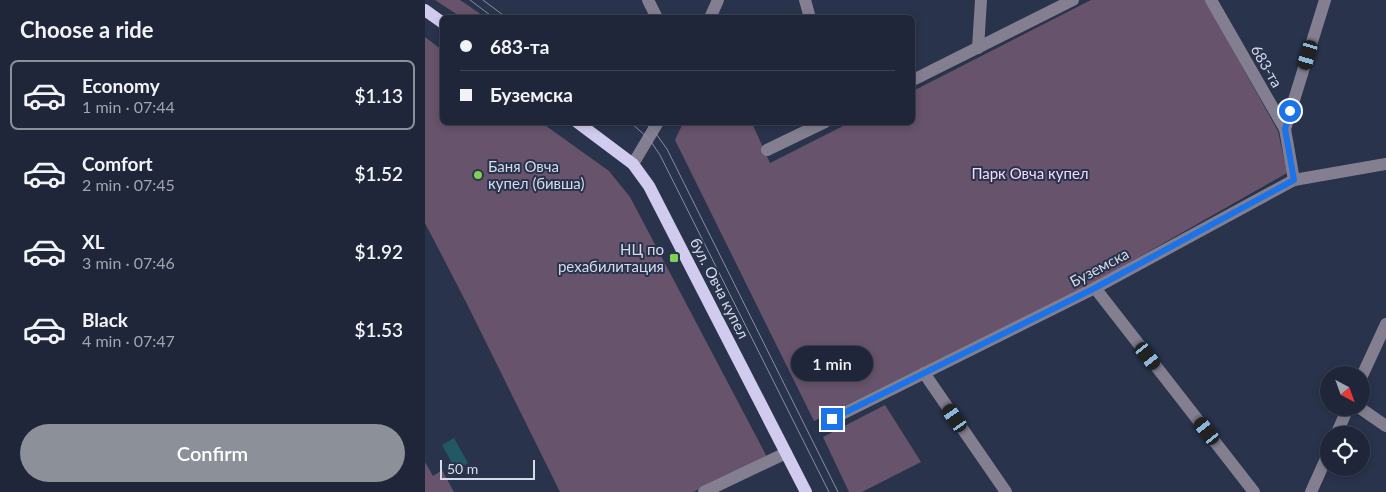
<!DOCTYPE html>
<html lang="en">
<head>
<meta charset="utf-8">
<style>
	body { margin:0; font-family:Lato,sans-serif; background:#272e41; color:#f1f3f6; height:100vh; display:flex; flex-direction:column; font-size:19px; white-space:nowrap }
	* { box-sizing:border-box; margin:0 }
	p { font-size:16px; color:#a1a5ae }
	.icon { flex:none; width:28px; height:28px; fill:none; stroke:currentColor; stroke-width:2; stroke-linecap:round; stroke-linejoin:round }
	.map { position:relative; flex:1; overflow:hidden }
	.details { display:flex; flex-direction:column; background:#1f2639; width:425px }
	.details>* { flex:none }
	.top-card { position:absolute; left:15px; top:15px; width:475px; height:110px; border-radius:8px; box-shadow:0 2px 8px #0003,0 0 0 1px #3c4353; display:grid; align-content:center; height:110px; padding:0 20px; background:#1f2639 }
	.needle { width:32px; rotate:139deg }
	.controls { position:absolute; left:895px; top:366px; display:grid; gap:10px }
	.controls a { display:grid; place-items:center; width:50px; height:50px; border-radius:50%; background:#1f2639; box-shadow:0 2px 8px #0003,0 0 0 1px #3c4353; font-size:25px }
	.scale { position:absolute; left:15px; bottom:12px; width:95px; box-sizing:border-box; padding-left:5px; border:2px solid #d5dbeb; border-top:0; font-size:14px; line-height:18px; white-space:nowrap; color:#d5dbeb; -webkit-text-stroke:4px #29334c; paint-order:stroke }
	.end { position:absolute; width:22px; height:22px; margin:-11px; border:6px solid #1a73e8; background:#fff; box-shadow:0 0 0 2px #fff }
	.from { border-radius:50% }
	.bubble { position:absolute; height:35px; border-radius:18px; background:#1f2639; box-shadow:0 2px 8px #0003,0 0 0 1px #3c4353; font-size:16px; font-weight:600; line-height:35px; text-align:center }
	.car { position:absolute; width:15px; height:30px; margin:-15px -8px; border-radius:6px; box-shadow:0 0 4px 1px #0007; background:linear-gradient(#222 24%,#8ab4d8 0 40%,#222 0 76%,#8ab4d8 0 86%,#222 0) }
	.top-card b { display:flex; align-items:center; gap:18px; height:48px; font-size:19px }
	.top-card b+b { border-top:1px solid #3c4353 }
	.top-card i { width:12px; height:12px; background:#f1f3f6 }
	ul { padding:0; list-style:none }
	li { display:flex; align-items:center; gap:15px; height:70px; margin:0 10px 8px; padding:0 10px; border:2px solid transparent; border-radius:8px }
	li div { flex:1 }
	li b { display:block; font-size:19px }
	li em { font-style:normal; font-weight:600 }
	li.on { border-color:#8c9099 }
	li>.icon { width:45px; height:45px; stroke-width:1.5 }
	h2 { padding:0 20px; font-size:22px; line-height:60px }
	.button { display:flex; gap:10px; margin-top:auto; padding:10px 20px }
	.button a { flex:1; height:58px; border-radius:30px; background:#8c9099; color:#fff; font-size:20px; font-weight:600; line-height:58px; text-align:center }
	main { display:flex; flex:1; min-height:0 }
	.map>svg:first-child { display:block }
	.green { fill:#67536b }
	.water { fill:#225864 }
	.lines { fill:none; stroke-linecap:round; stroke-linejoin:round }
	.minor { stroke:#837f91; stroke-width:12 }
	.major { stroke:#d1cbef; stroke-width:12 }
	.tram { stroke:#878fa3; stroke-width:1 }
	.route { stroke:#1a73e8; stroke-width:6 }
	.poi-dot { fill:#7ed153; stroke:#29334c; stroke-width:2 }
	.labels { text-anchor:middle; dominant-baseline:central; stroke-width:4; stroke-linejoin:round; paint-order:stroke }
	.street-label { font-size:15px; fill:#d5dbeb; stroke:#29334c }
	.poi-label { font-size:15px; fill:#d5dbeb; stroke:#29334c; text-anchor:start }
	.park-label { font-size:15px; fill:#f4d9fb; stroke:#29334c }
</style>
</head>
<body>
<main>
<section class="details">
<h2>Choose a ride</h2>
<ul>
<li class="on"><svg class="icon" aria-label="car" viewBox="0 0 24 24"><path d="M5 17H2v-5l4-1 3-4h7l3 4 3 1v5h-3M9 17h6M6 11h13"/><circle cx="7" cy="17" r="2"/><circle cx="17" cy="17" r="2"/></svg><div><b>Economy</b><p>1 min · 07:44</p></div><em>$1.13</em></li>
<li><svg class="icon" aria-label="car" viewBox="0 0 24 24"><path d="M5 17H2v-5l4-1 3-4h7l3 4 3 1v5h-3M9 17h6M6 11h13"/><circle cx="7" cy="17" r="2"/><circle cx="17" cy="17" r="2"/></svg><div><b>Comfort</b><p>2 min · 07:45</p></div><em>$1.52</em></li>
<li><svg class="icon" aria-label="car" viewBox="0 0 24 24"><path d="M5 17H2v-5l4-1 3-4h7l3 4 3 1v5h-3M9 17h6M6 11h13"/><circle cx="7" cy="17" r="2"/><circle cx="17" cy="17" r="2"/></svg><div><b>XL</b><p>3 min · 07:46</p></div><em>$1.92</em></li>
<li><svg class="icon" aria-label="car" viewBox="0 0 24 24"><path d="M5 17H2v-5l4-1 3-4h7l3 4 3 1v5h-3M9 17h6M6 11h13"/><circle cx="7" cy="17" r="2"/><circle cx="17" cy="17" r="2"/></svg><div><b>Black</b><p>4 min · 07:47</p></div><em>$1.53</em></li>
</ul>
<div class="button"><a>Confirm</a></div>
</section>
<div class="map">
<svg width="961" height="492" viewBox="0 0 961 492">
	<rect width="100%" height="100%" fill="#29334c"/>
	<g class="green">
		<path d="M10 0H35L60 17H36Z"/>
		<path d="M666 0H780L853 131 862 173 665 285 389 421 250 140 258 123H327L345 163 424 123 488 122V91Z"/>
		<path d="M0 37 17 50 18 122 117 123 184 171 205 197 342 457 268 492H135L41 302 0 223Z"/>
		<path d="M460 405 496 462 437 492H424L398 437Z"/>
		<path d="M0 462 8 476 17 470 29 492H0Z"/>
	</g>
	<path class="water" d="M29 438 43 463 31 470 17 445Z"/>
	<g class="lines">
		<g class="minor">
			<path d="M223 0 232 18"/>
			<path d="M380 0 385 18"/>
			<path d="M786 0 860 129 869 180"/>
			<path d="M285 18 293 0"/>
			<path d="M553 48 556 0"/>
			<path d="M488 80 648 0"/>
			<path d="M860 129 900 0"/>
			<path d="M342 150 400 122"/>
			<path d="M208 164 233 122"/>
			<path d="M670 288 829 492"/>
			<path d="M499 373 581 492"/>
			<path d="M936 378 961 324"/>
			<path d="M935 408 961 426"/>
			<path d="M407 419 670 288 869 180 961 164"/>
			<path d="M911 435 923 408"/>
			<path d="M279 492 361 453"/>
			<path d="M886 492 904 452"/>
		</g>
		<g class="major">
			<path d="M0 10 18 23"/>
			<path d="M152 122 208 164 224 186 381 492"/>
		</g>
		<g class="tram">
			<path d="M45 0 69 18"/>
			<path d="M58 0 82 18"/>
			<path d="M205 122 224 139 235 155 404 492"/>
			<path d="M219 122 229 131 242 149 413 492"/>
		</g>
	</g>
	<g class="lines">
		<path class="route" d="M407 419 670 288 869 180 860 129 865 111"/>
	</g>
	<g class="poi-dot">
		<circle cx="53" cy="175" r="5"/>
		<rect x="244" y="253" width="10" height="10" rx="2.5"/>
	</g>
	<g class="labels">
		<g class="street-label">
			<text transform="translate(842 66) rotate(60)">683-та</text>
			<text transform="translate(674 267) rotate(-28)">Буземска</text>
			<text transform="translate(295 288) rotate(63)">бул. Овча купел</text>
		</g>
		<g class="poi-label">
			<text x="63" y="166">Баня Овча<tspan x="63" dy="17">купел (бивша)</tspan></text>
			<text x="239" y="249" text-anchor="end">НЦ по<tspan x="239" dy="17">рехабилитация</tspan></text>
		</g>
		<g class="park-label">
			<text x="605" y="173">Парк Овча купел</text>
		</g>
	</g>
</svg>
<div class="controls">
<a><svg class="needle" viewBox="-14 -14 28 28"><path d="M0-13l5 13h-10z" fill="#e53935"/><path d="M0 13l5-13h-10z" fill="#a1a5ae"/></svg></a>
<a><svg class="icon" aria-label="locate" viewBox="0 0 24 24"><circle cx="12" cy="12" r="6"/><path d="M12 2v4M12 18v4M2 12h4M18 12h4"/></svg></a>
</div>
<div class="scale">50 m</div>
<i class="end from" style="left:865px;top:111px"></i>
<i class="end" style="left:407px;top:419px"></i>
<div class="bubble" style="left:366px;top:346px;width:82px">1 min</div>
<i class="car" style="left:883px;top:55px;rotate:197deg"></i>
<i class="car" style="left:723px;top:356px;rotate:142deg"></i>
<i class="car" style="left:530px;top:418px;rotate:325deg"></i>
<i class="car" style="left:782px;top:431px;rotate:322deg"></i>
<div class="top-card">
<b><i class="from"></i>683-та</b>
<b><i></i>Буземска</b>
</div>
</div>
</main>
</body>
</html>
